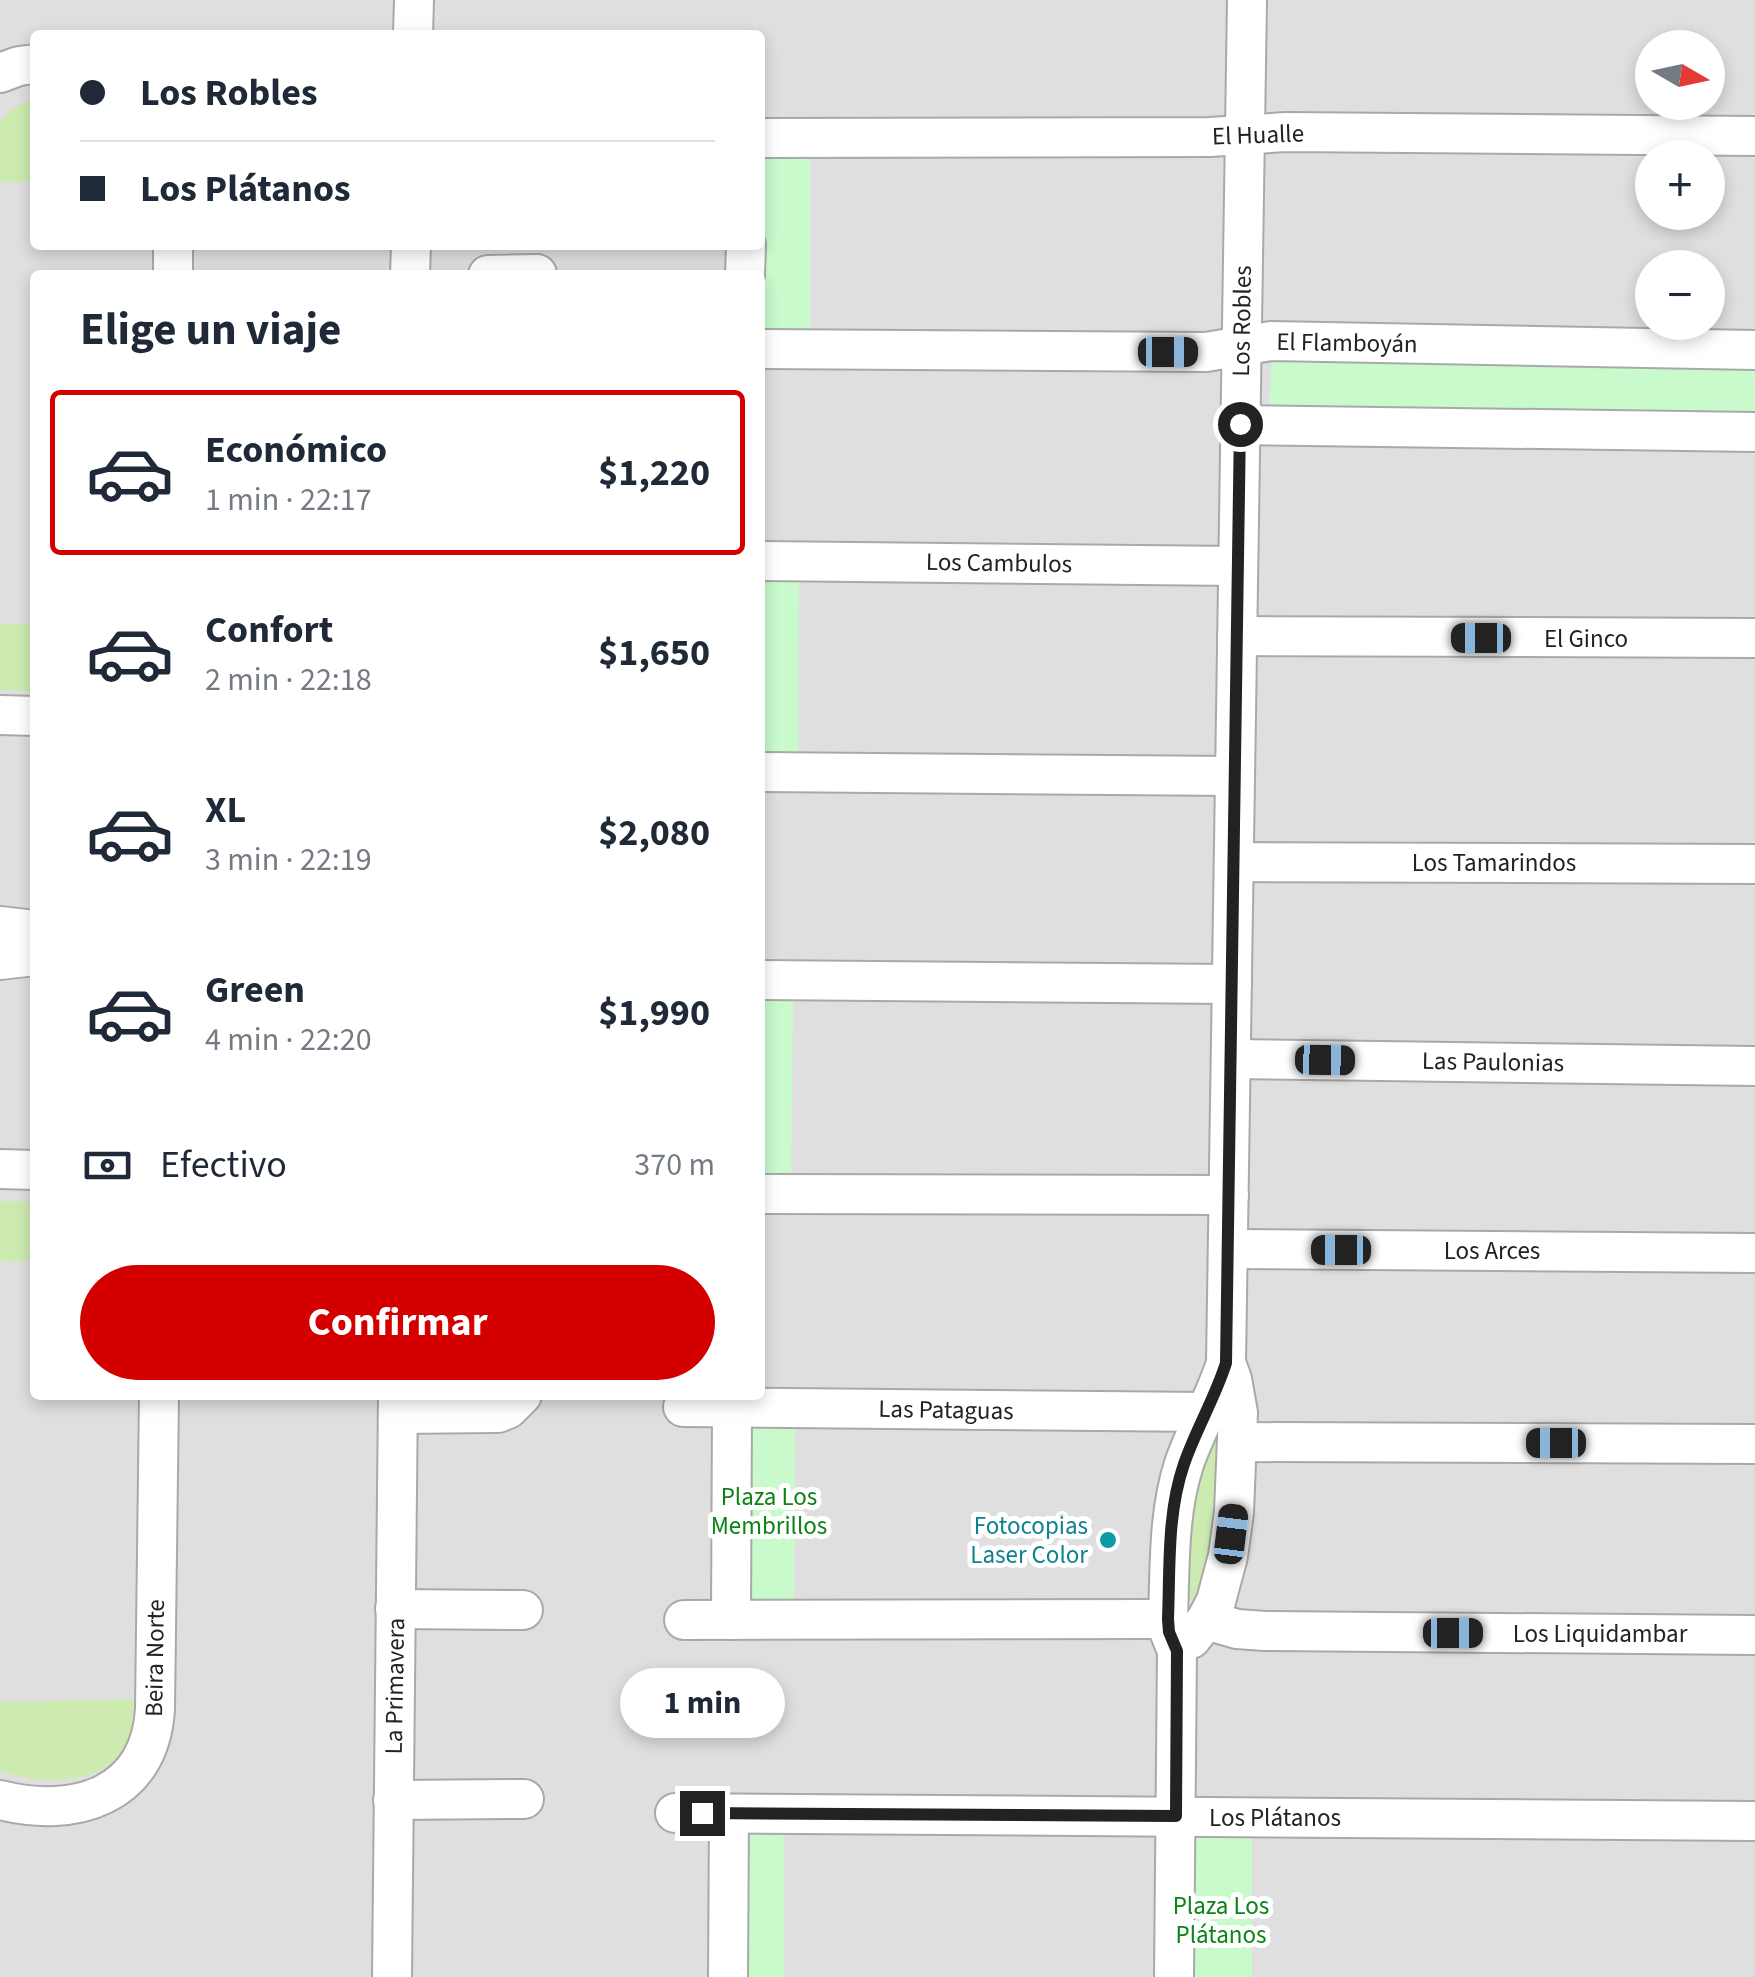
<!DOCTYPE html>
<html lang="es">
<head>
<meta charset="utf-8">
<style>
	body { margin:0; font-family:"Source Sans 3",sans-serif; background:#f6f6f7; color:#1f2937; height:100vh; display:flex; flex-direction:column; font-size:38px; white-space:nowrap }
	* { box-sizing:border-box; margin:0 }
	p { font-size:32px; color:#747a83 }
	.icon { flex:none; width:55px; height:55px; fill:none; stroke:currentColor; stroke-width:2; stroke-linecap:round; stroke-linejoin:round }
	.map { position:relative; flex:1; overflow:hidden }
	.drawer { position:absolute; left:30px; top:270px; width:735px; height:1130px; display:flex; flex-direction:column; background:#fff; border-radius:10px; box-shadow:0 5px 15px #0003 }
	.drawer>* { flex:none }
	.top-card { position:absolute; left:30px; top:30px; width:735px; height:220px; border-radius:10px; box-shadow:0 5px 15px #0003; display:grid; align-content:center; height:220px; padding:0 50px; background:#fff }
	.needle { width:65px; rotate:99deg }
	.tools { position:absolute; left:1635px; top:30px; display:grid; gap:20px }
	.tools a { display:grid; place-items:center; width:90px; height:90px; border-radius:50%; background:#fff; box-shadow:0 5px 15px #0003; font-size:50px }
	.end { position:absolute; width:45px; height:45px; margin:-22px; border:12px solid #222; background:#fff; box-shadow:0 0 0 5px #fff }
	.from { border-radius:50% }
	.bubble { position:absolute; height:70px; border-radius:35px; background:#fff; box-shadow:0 5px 15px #0003; font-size:32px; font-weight:700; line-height:70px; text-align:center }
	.car { position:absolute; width:30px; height:60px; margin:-30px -15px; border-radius:12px; box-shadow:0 0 8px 2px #0007; background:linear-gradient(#222 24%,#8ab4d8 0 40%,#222 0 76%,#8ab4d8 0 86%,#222 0) }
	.top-card b { display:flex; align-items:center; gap:35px; height:95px; font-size:38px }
	.top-card b+b { border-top:2px solid #e0e1e3 }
	.top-card i { width:25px; height:25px; background:#1f2937 }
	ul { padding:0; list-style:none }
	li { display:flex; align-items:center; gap:30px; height:165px; margin:0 20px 15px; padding:0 30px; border:5px solid transparent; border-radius:10px }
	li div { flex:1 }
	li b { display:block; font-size:38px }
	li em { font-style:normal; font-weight:700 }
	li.active { border-color:#d40000 }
	li>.icon { width:90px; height:90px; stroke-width:1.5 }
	h2 { padding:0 50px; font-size:45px; line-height:120px }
	.pay { display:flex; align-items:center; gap:25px; height:110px; padding:0 50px; font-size:38px }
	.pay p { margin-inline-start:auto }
	.primary-button { display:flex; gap:20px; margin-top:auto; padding:20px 50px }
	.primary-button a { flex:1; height:115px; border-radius:60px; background:#d40000; color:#fff; font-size:40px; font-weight:700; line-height:115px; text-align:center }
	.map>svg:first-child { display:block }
	.residential { fill:#e0dfdf; fill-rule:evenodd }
	.grass { fill:#cdebb0 }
	.park { fill:#c8facc }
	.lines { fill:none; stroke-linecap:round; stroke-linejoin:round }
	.minor-casing { stroke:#a9a9a9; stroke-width:42 }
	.minor { stroke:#fff; stroke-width:38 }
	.route { stroke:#222; stroke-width:12 }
	.culture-dot { fill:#0f9aa8; stroke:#fff; stroke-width:4 }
	.labels { text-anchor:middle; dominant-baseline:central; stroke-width:10; stroke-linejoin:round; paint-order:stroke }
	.street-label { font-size:25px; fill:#222; stroke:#fff }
	.park-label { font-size:25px; fill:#0c8416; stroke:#fff }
	.culture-label { font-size:25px; fill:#0d838f; stroke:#fff; text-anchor:end }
</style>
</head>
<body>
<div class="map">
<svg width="1755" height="1977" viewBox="0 0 1755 1977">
	<rect width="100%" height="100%" fill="#f2efe9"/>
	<path class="residential" d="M0 0H1755V1977H0ZM35 35H760V245H35ZM1652 48H1708V102H1652ZM1652 158H1708V212H1652ZM1652 268H1708V322H1652ZM35 275H760V1395H35Z"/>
	<g class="grass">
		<path d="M35 98V182H0V121L14 107Z"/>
		<path d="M35 623V691L0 690V624Z"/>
		<path d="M7 1201 35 1202V1261H0V1202Z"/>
		<path d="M1215 1441 1224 1465 1210 1577 1183 1609 1194 1491Z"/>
		<path d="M133 1699C134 1706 136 1715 135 1722 127 1786 47 1788 0 1771V1702Z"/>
	</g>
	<g class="park">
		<path d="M810 151V338H760V152Z"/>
		<path d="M1272 357 1755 364V416L1269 410Z"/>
		<path d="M760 569H799L798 756H760Z"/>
		<path d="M760 997H793L791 1176H760Z"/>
		<path d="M744 1417 795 1418 794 1604H743Z"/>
		<path d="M739 1831H784V1977H738Z"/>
		<path d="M1252 1837V1977H1191V1838Z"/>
	</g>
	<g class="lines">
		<defs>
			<g id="minor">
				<path d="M413 35 414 0"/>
				<path d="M0 73 19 66 35 64"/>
				<path d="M760 138 1210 137 1286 132 1755 136"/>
				<path d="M173 275V245"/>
				<path d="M410 275 411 245"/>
				<path d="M488 275 537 274"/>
				<path d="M745 275 746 245"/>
				<path d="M760 349 1206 352 1271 341 1755 350"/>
				<path d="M1240 425 1755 432"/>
				<path d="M760 561 1238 566"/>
				<path d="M1237 636 1755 638"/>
				<path d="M0 715 35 716"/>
				<path d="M760 772 1235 776"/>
				<path d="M1234 862 1755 864"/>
				<path d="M0 926 35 930"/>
				<path d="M0 960 35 956"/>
				<path d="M760 980 1232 984"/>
				<path d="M1231 1059 1755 1066"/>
				<path d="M0 1169 35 1170"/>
				<path d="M760 1194 1229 1195"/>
				<path d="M1228 1249 1755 1253"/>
				<path d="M683 1407 1208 1412"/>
				<path d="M398 1414 498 1413 508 1409 522 1395"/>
				<path d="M1238 1442 1755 1444"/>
				<path d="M395 1609 523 1610"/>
				<path d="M684 1620 1168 1619"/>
				<path d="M731 1620 732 1408"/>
				<path d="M1206 1620 1237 1629 1265 1631 1755 1635"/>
				<path d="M1191 1639 1206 1620 1216 1601 1228 1556 1234 1512 1238 1413 1232 1379 1226 1363"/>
				<path d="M0 1800C75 1819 150 1796 155 1709L159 1395"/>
				<path d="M393 1800 524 1799"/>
				<path d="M675 1813 1755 1821"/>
				<path d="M392 1977 398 1395"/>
				<path d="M728 1977 729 1814"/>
				<path d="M1174 1977 1177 1651 1169 1631 1168 1619C1170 1567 1168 1513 1184 1464 1196 1429 1215 1398 1226 1363L1247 0"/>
			</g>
		</defs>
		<use href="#minor" class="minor-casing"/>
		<use href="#minor" class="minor"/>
	</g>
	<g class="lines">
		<path class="route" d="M702 1813 1176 1816 1177 1651 1169 1632 1168 1619C1170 1567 1167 1513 1184 1464 1196 1429 1215 1398 1226 1363L1240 424"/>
	</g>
	<circle class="culture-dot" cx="1108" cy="1540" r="10"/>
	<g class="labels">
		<g class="street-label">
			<text transform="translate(1258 135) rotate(-2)">El Hualle</text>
			<text transform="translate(1242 321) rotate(-89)">Los Robles</text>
			<text transform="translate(1347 343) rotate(1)">El Flamboyán</text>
			<text transform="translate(999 563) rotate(1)">Los Cambulos</text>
			<text x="1586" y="639">El Ginco</text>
			<text x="1494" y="863">Los Tamarindos</text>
			<text transform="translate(1493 1062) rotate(1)">Las Paulonias</text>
			<text x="1492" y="1251">Los Arces</text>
			<text transform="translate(946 1410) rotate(1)">Las Pataguas</text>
			<text x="1600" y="1634">Los Liquidambar</text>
			<text transform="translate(155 1658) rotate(-89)">Beira Norte</text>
			<text transform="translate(395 1686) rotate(-89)">La Primavera</text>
			<text x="1275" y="1818">Los Plátanos</text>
		</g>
		<g class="park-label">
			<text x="769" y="1497">Plaza Los<tspan x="769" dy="29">Membrillos</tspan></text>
			<text x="1221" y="1906">Plaza Los<tspan x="1221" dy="29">Plátanos</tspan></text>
		</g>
		<g class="culture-label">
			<text x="1088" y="1526">Fotocopias<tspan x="1088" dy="29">Laser Color</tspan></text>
		</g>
	</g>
</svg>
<div class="tools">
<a><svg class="needle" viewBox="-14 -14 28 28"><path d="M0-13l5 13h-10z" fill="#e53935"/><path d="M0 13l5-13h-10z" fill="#747a83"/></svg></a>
<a>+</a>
<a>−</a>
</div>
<i class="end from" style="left:1240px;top:424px"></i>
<i class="end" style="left:702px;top:1813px"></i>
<div class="bubble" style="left:620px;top:1668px;width:165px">1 min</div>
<i class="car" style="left:1168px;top:352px;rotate:90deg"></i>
<i class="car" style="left:1481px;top:638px;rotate:270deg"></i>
<i class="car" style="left:1325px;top:1060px;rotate:91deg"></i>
<i class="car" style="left:1341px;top:1250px;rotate:270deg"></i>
<i class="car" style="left:1556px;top:1443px;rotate:270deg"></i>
<i class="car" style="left:1231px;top:1534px;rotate:7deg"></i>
<i class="car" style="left:1453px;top:1633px;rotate:90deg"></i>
<div class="top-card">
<b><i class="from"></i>Los Robles</b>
<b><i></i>Los Plátanos</b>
</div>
<section class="drawer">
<h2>Elige un viaje</h2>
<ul>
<li class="active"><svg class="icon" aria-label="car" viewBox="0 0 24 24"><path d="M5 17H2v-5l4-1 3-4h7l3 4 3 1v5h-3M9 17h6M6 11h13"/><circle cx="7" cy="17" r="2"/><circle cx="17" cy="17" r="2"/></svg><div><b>Económico</b><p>1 min · 22:17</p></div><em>$1,220</em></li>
<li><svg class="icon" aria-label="car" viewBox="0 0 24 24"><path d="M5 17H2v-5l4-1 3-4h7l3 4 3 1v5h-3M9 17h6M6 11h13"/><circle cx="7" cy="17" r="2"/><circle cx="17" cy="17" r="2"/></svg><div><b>Confort</b><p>2 min · 22:18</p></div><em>$1,650</em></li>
<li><svg class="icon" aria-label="car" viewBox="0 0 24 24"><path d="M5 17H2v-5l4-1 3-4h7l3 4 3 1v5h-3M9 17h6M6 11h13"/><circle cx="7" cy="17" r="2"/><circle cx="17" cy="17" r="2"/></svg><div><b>XL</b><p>3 min · 22:19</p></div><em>$2,080</em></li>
<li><svg class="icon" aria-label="car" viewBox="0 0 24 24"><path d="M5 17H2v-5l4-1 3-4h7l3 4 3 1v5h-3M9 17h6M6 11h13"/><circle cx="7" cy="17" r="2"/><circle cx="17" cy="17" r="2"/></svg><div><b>Green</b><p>4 min · 22:20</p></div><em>$1,990</em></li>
</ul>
<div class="pay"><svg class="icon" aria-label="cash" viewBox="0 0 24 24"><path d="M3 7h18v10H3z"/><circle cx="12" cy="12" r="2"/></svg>Efectivo<p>370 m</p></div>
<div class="primary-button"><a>Confirmar</a></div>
</section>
</div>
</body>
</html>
